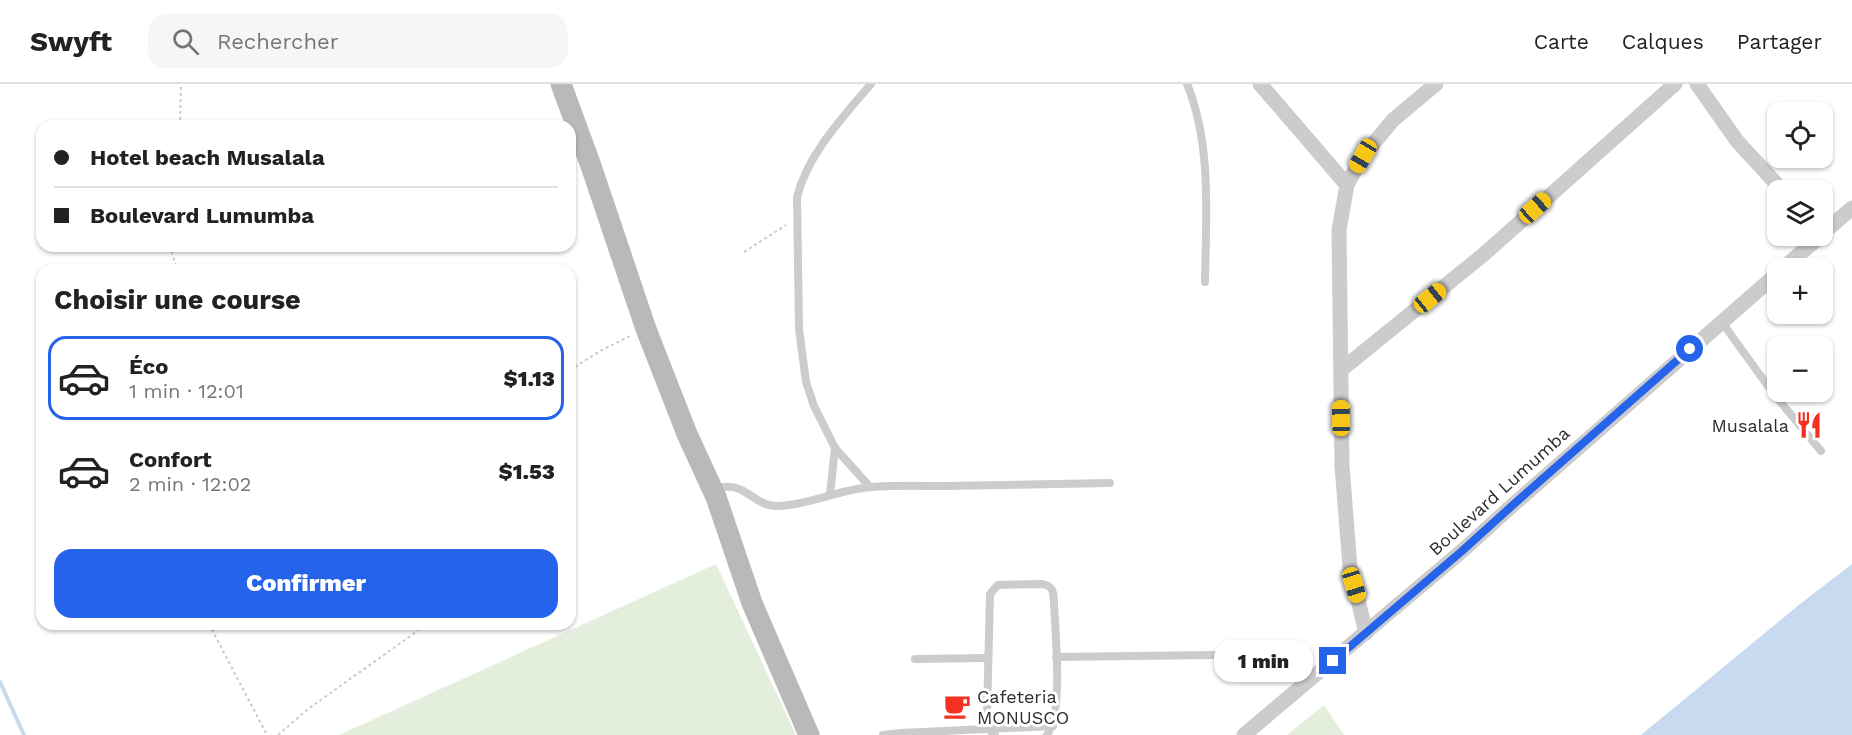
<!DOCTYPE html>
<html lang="fr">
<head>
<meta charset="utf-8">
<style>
	body { margin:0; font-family:"Work Sans",sans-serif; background:#f6f6f6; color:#222; height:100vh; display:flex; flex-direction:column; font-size:22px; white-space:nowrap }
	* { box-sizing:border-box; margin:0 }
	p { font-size:20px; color:#767676 }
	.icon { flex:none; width:33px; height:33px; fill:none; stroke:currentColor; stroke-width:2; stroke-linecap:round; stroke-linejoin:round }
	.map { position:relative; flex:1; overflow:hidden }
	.panel { position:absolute; left:36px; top:180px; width:540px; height:366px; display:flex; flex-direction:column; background:#fff; border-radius:18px; box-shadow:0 2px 4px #0004 }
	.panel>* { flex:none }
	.top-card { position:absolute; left:36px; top:36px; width:540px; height:132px; border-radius:18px; box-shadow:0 2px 4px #0004; display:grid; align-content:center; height:132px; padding:0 18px; background:#fff }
	.buttons { position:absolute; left:1767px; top:18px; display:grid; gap:12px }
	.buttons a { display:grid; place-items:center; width:66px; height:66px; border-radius:12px; background:#fff; box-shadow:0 2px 4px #0004; font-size:30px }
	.end { position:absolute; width:27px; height:27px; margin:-14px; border:8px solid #2563eb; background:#fff; box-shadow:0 0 0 3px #fff }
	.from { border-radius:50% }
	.bubble { position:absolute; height:42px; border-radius:18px; background:#fff; box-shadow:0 2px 4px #0004; font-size:20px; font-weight:800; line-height:42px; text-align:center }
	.car { position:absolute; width:18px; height:36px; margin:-18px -9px; border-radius:8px; box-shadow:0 0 4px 2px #0007; background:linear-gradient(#f5c518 24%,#345 0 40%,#f5c518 0 76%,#345 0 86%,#f5c518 0) }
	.top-card b { display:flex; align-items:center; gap:21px; height:57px; font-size:22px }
	.top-card b+b { border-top:2px solid #e0e0e0 }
	.top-card i { width:15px; height:15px; background:#222 }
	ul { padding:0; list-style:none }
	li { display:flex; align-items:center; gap:18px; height:84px; margin:0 12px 9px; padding:0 6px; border:3px solid transparent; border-radius:18px }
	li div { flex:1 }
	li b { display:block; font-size:22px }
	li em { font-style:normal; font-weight:800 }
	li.current { border-color:#2563eb }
	li>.icon { width:54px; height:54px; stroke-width:1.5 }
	h2 { padding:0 18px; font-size:27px; line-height:72px }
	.cta { display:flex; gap:12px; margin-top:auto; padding:12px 18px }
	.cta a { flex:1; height:69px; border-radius:18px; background:#2563eb; color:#fff; font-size:24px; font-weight:800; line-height:69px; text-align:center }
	header { display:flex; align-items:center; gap:36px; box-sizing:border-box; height:84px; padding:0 30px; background:#fff; border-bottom:2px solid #e0e0e0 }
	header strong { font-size:28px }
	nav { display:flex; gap:33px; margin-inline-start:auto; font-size:21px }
	.search { width:420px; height:54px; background:#f6f6f6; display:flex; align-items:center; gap:15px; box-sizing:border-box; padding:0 21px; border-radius:18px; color:#767676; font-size:22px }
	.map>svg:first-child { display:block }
	.green { fill:#e3eedc }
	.water { fill:#c7daef }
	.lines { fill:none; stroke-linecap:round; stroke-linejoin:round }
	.stream { stroke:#c7daef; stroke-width:4 }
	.path { stroke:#ccc; stroke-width:2; stroke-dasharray:3 3; stroke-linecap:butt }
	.lane { stroke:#ccc; stroke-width:8 }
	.street { stroke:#ccc; stroke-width:15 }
	.secondary { stroke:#b9b9b9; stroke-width:21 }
	.route { stroke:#2563eb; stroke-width:8 }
	.labels { text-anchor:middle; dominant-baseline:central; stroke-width:6; stroke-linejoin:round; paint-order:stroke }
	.poi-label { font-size:18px; fill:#2f2f2f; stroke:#fff; text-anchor:end }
	.street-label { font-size:18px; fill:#2f2f2f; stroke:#fff }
</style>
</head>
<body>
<header>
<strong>Swyft</strong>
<div class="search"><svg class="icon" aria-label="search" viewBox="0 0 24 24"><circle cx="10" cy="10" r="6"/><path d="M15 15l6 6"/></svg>Rechercher</div>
<nav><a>Carte</a><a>Calques</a><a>Partager</a></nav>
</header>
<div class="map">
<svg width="1852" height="651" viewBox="0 0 1852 651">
	<rect width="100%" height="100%" fill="#fff"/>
	<g class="green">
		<path d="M716 480 796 651H339Z"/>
		<path d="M1324 621 1344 651H1287Z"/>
	</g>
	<path class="water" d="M1852 480V651H1641L1800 520Z"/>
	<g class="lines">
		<path class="stream" d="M0 598 24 651"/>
		<g class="path">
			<path d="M180 42 181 0"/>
			<path d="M170 162 177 186"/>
			<path d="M744 168 786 141"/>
			<path d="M570 286 600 267 630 252"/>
			<path d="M209 540 267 651"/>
			<path d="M278 651 308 625 416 548 424 540"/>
		</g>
		<g class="lane">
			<path d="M1187 0C1212 61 1206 133 1205 198"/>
			<path d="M1721 237 1773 309 1821 367"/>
			<path d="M870 403 835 364 814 322 806 298 799 245 797 113C808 70 842 34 871 0"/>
			<path d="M718 409 719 404C746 397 754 423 778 422 809 421 840 405 872 403 896 401 921 402 945 402 1000 401 1055 400 1110 399"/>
			<path d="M830 411 835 364"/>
			<path d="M1056 573 1289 570"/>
			<path d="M915 575 987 574"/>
			<path d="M883 651 901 649 1053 642"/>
			<path d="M995 651 988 645 987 629 990 510 998 501 1043 500C1054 503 1053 508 1054 518 1055 551 1064 625 1047 651"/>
		</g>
		<g class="street">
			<path d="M1260 0 1347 101"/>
			<path d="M1697 0 1737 57 1782 106"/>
			<path d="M1822 150 1852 124"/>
			<path d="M1783 184 1821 152"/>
			<path d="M1341 286 1483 171 1675 0"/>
			<path d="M1366 549 1350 483 1342 382 1339 146 1347 101 1363 72 1393 36 1436 0"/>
			<path d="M1244 651 1462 467 1514 420 1778 189"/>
		</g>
		<path class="secondary" d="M561 0 590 79 646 245 687 350 716 413 752 519 809 651"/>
	</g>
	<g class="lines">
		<path class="route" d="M1333 577 1462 467 1514 420 1690 265"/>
	</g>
	<defs>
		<symbol id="restaurant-bare" viewBox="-9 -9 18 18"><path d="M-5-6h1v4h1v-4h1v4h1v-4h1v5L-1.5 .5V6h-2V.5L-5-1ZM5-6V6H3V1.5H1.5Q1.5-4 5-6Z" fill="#f43023" stroke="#fff" stroke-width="2.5" paint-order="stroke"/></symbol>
		<symbol id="cafe-bare" viewBox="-9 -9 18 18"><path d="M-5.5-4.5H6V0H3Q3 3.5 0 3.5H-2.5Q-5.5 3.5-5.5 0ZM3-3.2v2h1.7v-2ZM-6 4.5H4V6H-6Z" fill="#f43023" stroke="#fff" stroke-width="2.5" paint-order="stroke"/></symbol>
	</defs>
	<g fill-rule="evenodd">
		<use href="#restaurant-bare" x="1790" y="322" width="38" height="38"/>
		<use href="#cafe-bare" x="938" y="603" width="38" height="38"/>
	</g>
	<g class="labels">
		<g class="poi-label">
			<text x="1789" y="341">Musalala</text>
			<text x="977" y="612" text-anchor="start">Cafeteria<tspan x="977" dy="21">MONUSCO</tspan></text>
		</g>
		<g class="street-label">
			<text transform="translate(1499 407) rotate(-42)">Boulevard Lumumba</text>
		</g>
	</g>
</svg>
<div class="buttons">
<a><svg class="icon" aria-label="locate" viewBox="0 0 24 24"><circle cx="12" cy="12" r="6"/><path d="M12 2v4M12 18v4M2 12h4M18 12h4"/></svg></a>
<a><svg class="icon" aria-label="layers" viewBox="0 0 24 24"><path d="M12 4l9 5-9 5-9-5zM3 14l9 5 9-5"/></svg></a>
<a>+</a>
<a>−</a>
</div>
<i class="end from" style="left:1690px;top:265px"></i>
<i class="end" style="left:1333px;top:577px"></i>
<div class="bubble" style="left:1214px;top:556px;width:99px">1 min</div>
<i class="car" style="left:1363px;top:72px;rotate:210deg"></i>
<i class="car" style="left:1535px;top:124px;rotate:48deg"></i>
<i class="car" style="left:1430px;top:214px;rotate:51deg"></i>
<i class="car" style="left:1341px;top:334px;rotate:359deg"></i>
<i class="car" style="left:1354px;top:501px;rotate:163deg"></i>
<div class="top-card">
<b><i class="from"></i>Hotel beach Musalala</b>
<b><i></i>Boulevard Lumumba</b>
</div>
<section class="panel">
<h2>Choisir une course</h2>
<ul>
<li class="current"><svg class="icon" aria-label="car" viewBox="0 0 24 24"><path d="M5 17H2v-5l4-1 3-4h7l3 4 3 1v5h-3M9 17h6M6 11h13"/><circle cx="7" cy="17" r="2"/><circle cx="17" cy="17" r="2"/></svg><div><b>Éco</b><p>1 min · 12:01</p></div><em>$1.13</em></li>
<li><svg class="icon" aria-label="car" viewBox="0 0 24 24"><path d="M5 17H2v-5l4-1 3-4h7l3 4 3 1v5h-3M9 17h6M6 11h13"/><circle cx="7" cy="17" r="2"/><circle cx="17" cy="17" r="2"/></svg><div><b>Confort</b><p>2 min · 12:02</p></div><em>$1.53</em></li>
</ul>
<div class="cta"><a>Confirmer</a></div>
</section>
</div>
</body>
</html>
